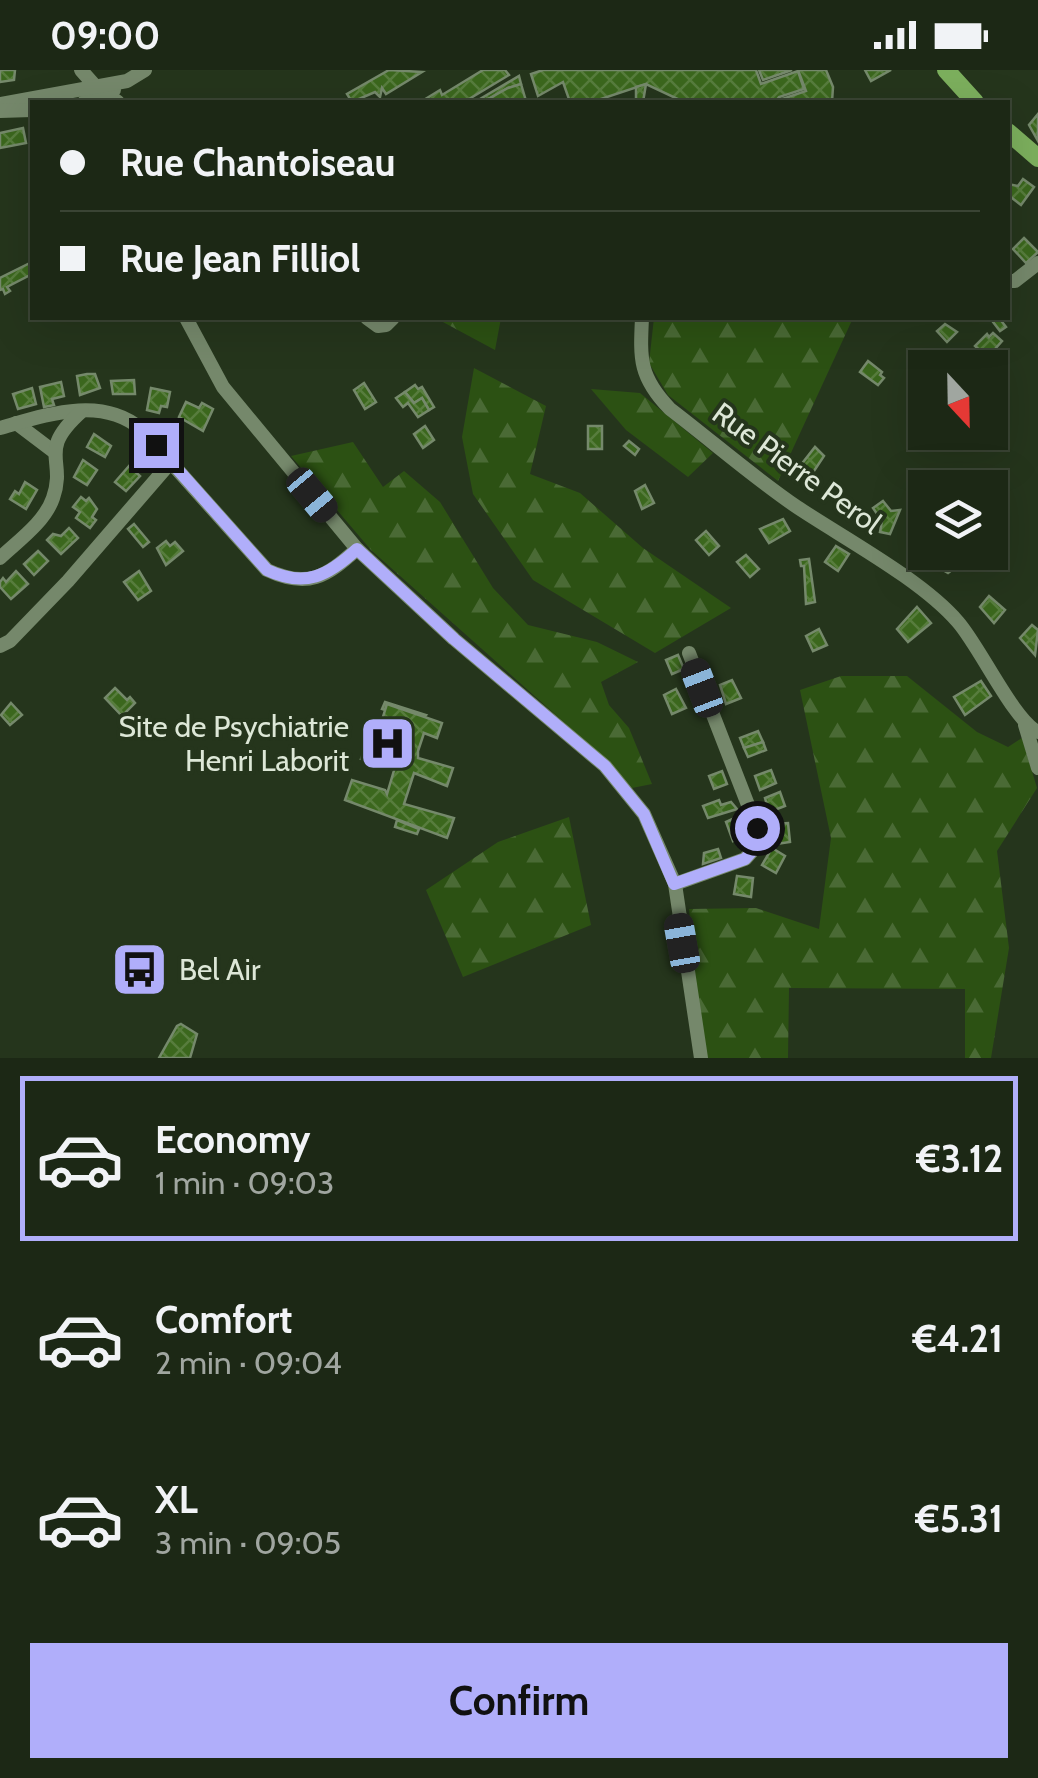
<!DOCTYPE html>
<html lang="en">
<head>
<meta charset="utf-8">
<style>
	body { margin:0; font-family:Cabin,sans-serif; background:#293422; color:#f1f3f6; height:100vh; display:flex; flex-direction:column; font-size:38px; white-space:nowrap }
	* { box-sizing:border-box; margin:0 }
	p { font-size:32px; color:#a0a6a0 }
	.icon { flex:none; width:55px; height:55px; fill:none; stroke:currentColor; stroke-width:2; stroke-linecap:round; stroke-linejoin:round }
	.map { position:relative; height:988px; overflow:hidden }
	.details { display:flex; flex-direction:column; background:#1c2815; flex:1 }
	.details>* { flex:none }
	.banner { position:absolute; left:30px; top:30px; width:980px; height:220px; border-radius:0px; box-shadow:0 10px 40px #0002,0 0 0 2px #3a4434; display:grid; align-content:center; height:220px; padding:0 30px; background:#1c2815 }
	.needle { width:65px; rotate:158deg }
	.fabs { position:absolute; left:908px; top:280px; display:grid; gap:20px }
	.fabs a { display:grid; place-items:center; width:100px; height:100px; border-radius:0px; background:#1c2815; box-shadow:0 10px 40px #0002,0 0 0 2px #3a4434; font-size:50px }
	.end { position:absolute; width:45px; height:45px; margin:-22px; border:12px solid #b0aefa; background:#111; box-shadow:0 0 0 5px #111 }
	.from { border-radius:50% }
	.car { position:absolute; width:30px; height:60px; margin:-30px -15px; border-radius:12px; box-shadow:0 0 8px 2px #0007; background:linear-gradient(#222 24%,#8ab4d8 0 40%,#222 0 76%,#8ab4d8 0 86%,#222 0) }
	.banner b { display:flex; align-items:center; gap:35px; height:95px; font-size:38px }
	.banner b+b { border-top:2px solid #3a4434 }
	.banner i { width:25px; height:25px; background:#f1f3f6 }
	ul { padding:18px 0 0; list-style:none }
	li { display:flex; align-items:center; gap:30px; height:165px; margin:0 20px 15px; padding:0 10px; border:5px solid transparent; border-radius:0px }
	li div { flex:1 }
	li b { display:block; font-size:38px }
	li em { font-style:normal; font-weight:800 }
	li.active { border-color:#b0aefa }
	li>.icon { width:90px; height:90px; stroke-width:1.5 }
	.cta { display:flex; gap:20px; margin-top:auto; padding:20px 30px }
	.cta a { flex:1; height:115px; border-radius:0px; background:#b0aefa; color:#111; font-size:40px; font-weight:800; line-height:115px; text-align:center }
	.status { display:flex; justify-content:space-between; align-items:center; height:70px; padding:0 50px; background:#1c2815; direction:ltr }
	.status svg { height:28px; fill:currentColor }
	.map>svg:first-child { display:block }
	.forest { fill:url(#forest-firs) }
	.building { fill:url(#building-cross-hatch); stroke:#75896b; stroke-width:2.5 }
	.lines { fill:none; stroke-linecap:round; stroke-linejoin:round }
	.minor { stroke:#75886b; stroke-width:14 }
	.major { stroke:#7caf5d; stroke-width:18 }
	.route { stroke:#b0aefa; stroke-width:12 }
	.labels { text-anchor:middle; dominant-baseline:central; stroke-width:8; stroke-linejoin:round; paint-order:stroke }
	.street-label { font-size:30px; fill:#dde7d7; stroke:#25351c }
	.poi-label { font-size:30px; fill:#dde7d7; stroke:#25351c; text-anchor:end }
</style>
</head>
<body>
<div class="status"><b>09:00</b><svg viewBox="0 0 49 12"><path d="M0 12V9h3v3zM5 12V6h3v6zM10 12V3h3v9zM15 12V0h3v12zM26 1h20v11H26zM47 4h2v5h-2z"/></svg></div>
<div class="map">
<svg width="1038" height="988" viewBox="0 0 1038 988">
	<defs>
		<pattern id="forest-firs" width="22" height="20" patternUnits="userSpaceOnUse" patternTransform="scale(2.5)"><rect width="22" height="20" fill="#2c5113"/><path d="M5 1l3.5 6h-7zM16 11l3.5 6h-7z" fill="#4a6a35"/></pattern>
		<pattern id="building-cross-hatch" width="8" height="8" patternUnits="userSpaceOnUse" patternTransform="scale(2.5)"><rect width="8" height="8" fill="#3b671d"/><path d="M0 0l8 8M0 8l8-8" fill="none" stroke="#577d3d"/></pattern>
	</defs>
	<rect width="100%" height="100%" fill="#25351c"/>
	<g class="forest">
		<path d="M440 248H501L495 280 441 251Z"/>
		<path d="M654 248H853L778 411 668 325 649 293Z"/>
		<path d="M474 298 546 336 530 404 580 423 643 478 731 538 655 583 533 510 473 424 462 367Z"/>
		<path d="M591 319 640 323 713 383 688 407 626 360Z"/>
		<path d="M353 372 383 417 404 401 440 432 493 518 528 555 597 572 638 592 601 612 609 635 629 658 652 714 632 718 613 696 371 480 291 386Z"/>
		<path d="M841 606H907L977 662 1008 677 1022 668 1037 718 997 781 1009 878 991 988H965V919L789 918 788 988H703L689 839 756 838 819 859 831 768 800 620Z"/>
		<path d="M569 747 591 855 463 907 426 820 498 772Z"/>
	</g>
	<g class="building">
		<path d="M0 0H15L14 10 0 12Z"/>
		<path d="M389 0 422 2 386 24 382 18 380 27 375 22 352 32 347 24Z"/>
		<path d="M483 0H505L509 5 464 32 422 31 440 20 442 25Z"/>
		<path d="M543 0H756L761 14 798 1 804 19 779 27 775 32H684L646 14 592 32H570L563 12 538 26 531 4Z"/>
		<path d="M759 0H792L763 10Z"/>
		<path d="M798 0H826L833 17 832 32H796L785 28 806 21Z"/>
		<path d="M865 0H891L871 11Z"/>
		<path d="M519 6 521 14 508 18 483 32H475Z"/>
		<path d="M521 14 526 31 483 32 508 18Z"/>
		<path d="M646 14 643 32H636V17Z"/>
		<path d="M1038 44V71L1029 55Z"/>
		<path d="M23 58 26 73 0 78V63Z"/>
		<path d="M1023 109 1034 117 1021 135 1008 125V114L1018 116Z"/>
		<path d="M1024 168 1038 182 1026 193 1013 179Z"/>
		<path d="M32 192V204L7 217 10 221 5 224 3 219 0 220V208Z"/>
		<path d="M990 248H999L1006 257 1000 261Z"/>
		<path d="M945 254 957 262 947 272 937 261Z"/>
		<path d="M993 263 1002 271 987 288 975 276 987 264 989 267Z"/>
		<path d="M868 291 882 302 880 305 884 308 878 315 860 302Z"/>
		<path d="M87 304H95L100 318 80 325 77 306Z"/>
		<path d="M134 310 135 324H113L111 311Z"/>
		<path d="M61 312 64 326 52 329 54 335 44 337 40 317Z"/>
		<path d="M364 313 376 332 365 339 354 320Z"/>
		<path d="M415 315 418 319 422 317 434 337 429 340 422 328 414 333 405 322Z"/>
		<path d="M32 318 36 334 18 339 13 324Z"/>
		<path d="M151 318 170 322 167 337 161 336 159 343 147 340Z"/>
		<path d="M405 322 414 333 422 328 429 340 418 347 408 333 403 337 396 328Z"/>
		<path d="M186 332 199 338 202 333 213 339 203 361 179 347Z"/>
		<path d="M425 356 434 370 423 378 414 364Z"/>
		<rect x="588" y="356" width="14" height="23"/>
		<path d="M94 364 111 376 105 387 87 377Z"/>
		<path d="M629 371 639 379 635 385 624 376Z"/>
		<path d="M815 377 824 386 812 404 810 401 804 407 797 400Z"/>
		<path d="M83 390 97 400 87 415 74 407Z"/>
		<path d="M129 396 140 406 126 421 115 412Z"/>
		<path d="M25 412 37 420 26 439 10 429 15 421 19 424Z"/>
		<path d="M645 415 654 433 642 439 635 421Z"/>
		<path d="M81 427 86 431 89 428 97 439 92 447 96 450 90 458 76 448 80 442 73 437Z"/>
		<path d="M883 431 891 441 900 440 890 464 880 462 882 451 873 438Z"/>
		<path d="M783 449 790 461 769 473 760 459Z"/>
		<path d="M134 454 149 472 143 477 128 459Z"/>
		<path d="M69 458 78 468 61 484 47 470 53 464 61 466Z"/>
		<path d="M706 461 719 476 709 485 696 470Z"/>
		<path d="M166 471 170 476 175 472 183 481 166 495 157 478Z"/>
		<path d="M836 476 849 484 838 501 825 492Z"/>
		<path d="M38 481 48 491 34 505 24 494Z"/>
		<path d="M952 482H960L965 490 948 503 933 494Z"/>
		<path d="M746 485 759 499 750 507 737 492Z"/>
		<path d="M809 489 815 532 806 534 804 496H801L800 490Z"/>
		<path d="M16 501 28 514 11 529 0 517V512L3 508 6 512Z"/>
		<path d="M139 501 151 521 138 530 124 512Z"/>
		<path d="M989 526 1005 540 994 553 980 537Z"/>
		<path d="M917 537 931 553 908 572 897 559Z"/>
		<path d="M1032 555 1038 560 1035 585 1020 568Z"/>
		<path d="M819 559 827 575 813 581 806 566Z"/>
		<path d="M678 585 684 599 672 604 666 590Z"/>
		<path d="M732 610 741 628 726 634 720 615Z"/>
		<path d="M981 611 991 626 965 645 954 627Z"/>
		<path d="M115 618 127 630 130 627 135 633 122 646 105 628Z"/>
		<path d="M676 619 686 638 672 644 664 625Z"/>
		<path d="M385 632 426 645 425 646 387 634 385 640 382 639Z"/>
		<path d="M11 633 22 645 10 655 1 645Z"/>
		<path d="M387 634 442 653 437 668 424 663 418 681V688L453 698 447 716 414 703 404 734 454 748 447 768 345 730 352 710 385 720 387 724 395 697 392 696 391 699 361 689 367 671 400 682 405 676 410 659 382 650Z"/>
		<path d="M758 661 763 672 744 678 740 668Z"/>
		<path d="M763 672 766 680 748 687 744 678Z"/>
		<path d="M771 700 776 713 760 720 755 706Z"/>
		<path d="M722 701 727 714 714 719 709 706Z"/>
		<path d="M780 722 785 736 769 742 765 728Z"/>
		<path d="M719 730 721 735 731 732 737 739 708 748 703 736Z"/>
		<path d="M739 746 747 765 733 771 726 752Z"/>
		<path d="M397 750 419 759 417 764 395 757Z"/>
		<path d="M788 753 790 772 776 774 774 754Z"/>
		<path d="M772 778 785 786 776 803 762 795Z"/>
		<path d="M718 779 721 788 703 794 704 783Z"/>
		<path d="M737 806 753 808 751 827 734 824Z"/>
		<path d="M181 954 197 964 190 988H159L177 956Z"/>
	</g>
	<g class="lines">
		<g class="minor">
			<path d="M81 0 96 17 118 32"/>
			<path d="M84 32 114 20"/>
			<path d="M0 34 127 11 145 0"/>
			<path d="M0 41 32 40"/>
			<path d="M1008 211H1015L1038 193"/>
			<path d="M186 248 223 317 357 479 454 569 605 696 644 744 675 814 701 988"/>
			<path d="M367 248 378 256 386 255 393 248"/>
			<path d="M642 248C640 289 639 307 670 339 712 371 753 407 797 437 845 469 922 510 958 552 980 577 1014 651 1038 662"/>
			<path d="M16 353 53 381"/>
			<path d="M0 358C46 345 101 325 141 359L267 500C308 519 326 507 357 479"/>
			<path d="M0 488C18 471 45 452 53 428 67 388 36 382 82 341"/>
			<path d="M0 576 10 571 68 511 171 392"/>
			<path d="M1025 655 1038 698"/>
			<path d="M675 814 745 789 755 778 757 758 689 583"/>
		</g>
		<g class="major">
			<path d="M946 0 975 32"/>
			<path d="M1008 62 1038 88"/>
		</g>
	</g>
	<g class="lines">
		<path class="route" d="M156 375 267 500C305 518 328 506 357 479L454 569 605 696 644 744 674 814 745 789 755 778 757 758"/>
	</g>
	<defs>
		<symbol id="hospital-square" viewBox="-11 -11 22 22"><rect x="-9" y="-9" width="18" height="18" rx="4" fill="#b0aefa" stroke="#25351c"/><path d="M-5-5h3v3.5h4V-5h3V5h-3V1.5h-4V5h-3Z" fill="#111"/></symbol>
		<symbol id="bus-square" viewBox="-11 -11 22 22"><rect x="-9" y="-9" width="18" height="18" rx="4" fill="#b0aefa" stroke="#25351c"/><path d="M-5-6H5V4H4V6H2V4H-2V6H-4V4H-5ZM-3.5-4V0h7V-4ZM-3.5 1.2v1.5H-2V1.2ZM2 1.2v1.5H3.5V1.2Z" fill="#111"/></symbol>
	</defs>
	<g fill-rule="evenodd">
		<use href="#hospital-square" x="356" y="642" width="63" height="63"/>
		<use href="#bus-square" x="108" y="868" width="63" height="63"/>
	</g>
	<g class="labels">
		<g class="street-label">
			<text transform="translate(797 398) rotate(36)">Rue Pierre Perol</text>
		</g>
		<g class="poi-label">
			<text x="349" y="656">Site de Psychiatrie<tspan x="349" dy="34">Henri Laborit</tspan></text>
			<text x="179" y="899" text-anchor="start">Bel Air</text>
		</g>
	</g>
</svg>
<div class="fabs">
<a><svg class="needle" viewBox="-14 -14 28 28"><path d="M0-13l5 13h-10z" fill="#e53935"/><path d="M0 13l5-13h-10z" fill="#a0a6a0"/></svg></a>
<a><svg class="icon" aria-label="layers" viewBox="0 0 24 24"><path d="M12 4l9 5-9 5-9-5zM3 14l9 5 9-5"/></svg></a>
</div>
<i class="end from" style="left:757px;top:758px"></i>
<i class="end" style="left:156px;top:375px"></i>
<i class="car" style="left:312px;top:425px;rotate:140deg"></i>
<i class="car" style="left:702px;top:618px;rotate:339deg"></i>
<i class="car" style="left:682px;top:873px;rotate:350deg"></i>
<div class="banner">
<b><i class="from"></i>Rue Chantoiseau</b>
<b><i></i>Rue Jean Filliol</b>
</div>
</div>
<section class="details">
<ul>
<li class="active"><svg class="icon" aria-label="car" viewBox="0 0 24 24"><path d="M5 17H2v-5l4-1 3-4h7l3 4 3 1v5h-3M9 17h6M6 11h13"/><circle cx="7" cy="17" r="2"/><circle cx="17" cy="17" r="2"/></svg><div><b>Economy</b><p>1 min · 09:03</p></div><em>€3.12</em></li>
<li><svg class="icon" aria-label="car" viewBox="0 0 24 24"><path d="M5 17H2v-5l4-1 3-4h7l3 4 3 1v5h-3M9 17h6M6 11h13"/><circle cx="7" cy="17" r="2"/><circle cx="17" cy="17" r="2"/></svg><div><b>Comfort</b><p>2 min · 09:04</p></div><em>€4.21</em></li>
<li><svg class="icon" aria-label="car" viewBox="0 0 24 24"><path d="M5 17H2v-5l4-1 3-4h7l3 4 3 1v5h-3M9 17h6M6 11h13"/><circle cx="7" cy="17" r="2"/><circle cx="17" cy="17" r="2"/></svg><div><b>XL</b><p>3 min · 09:05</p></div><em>€5.31</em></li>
</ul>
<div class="cta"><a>Confirm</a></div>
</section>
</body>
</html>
